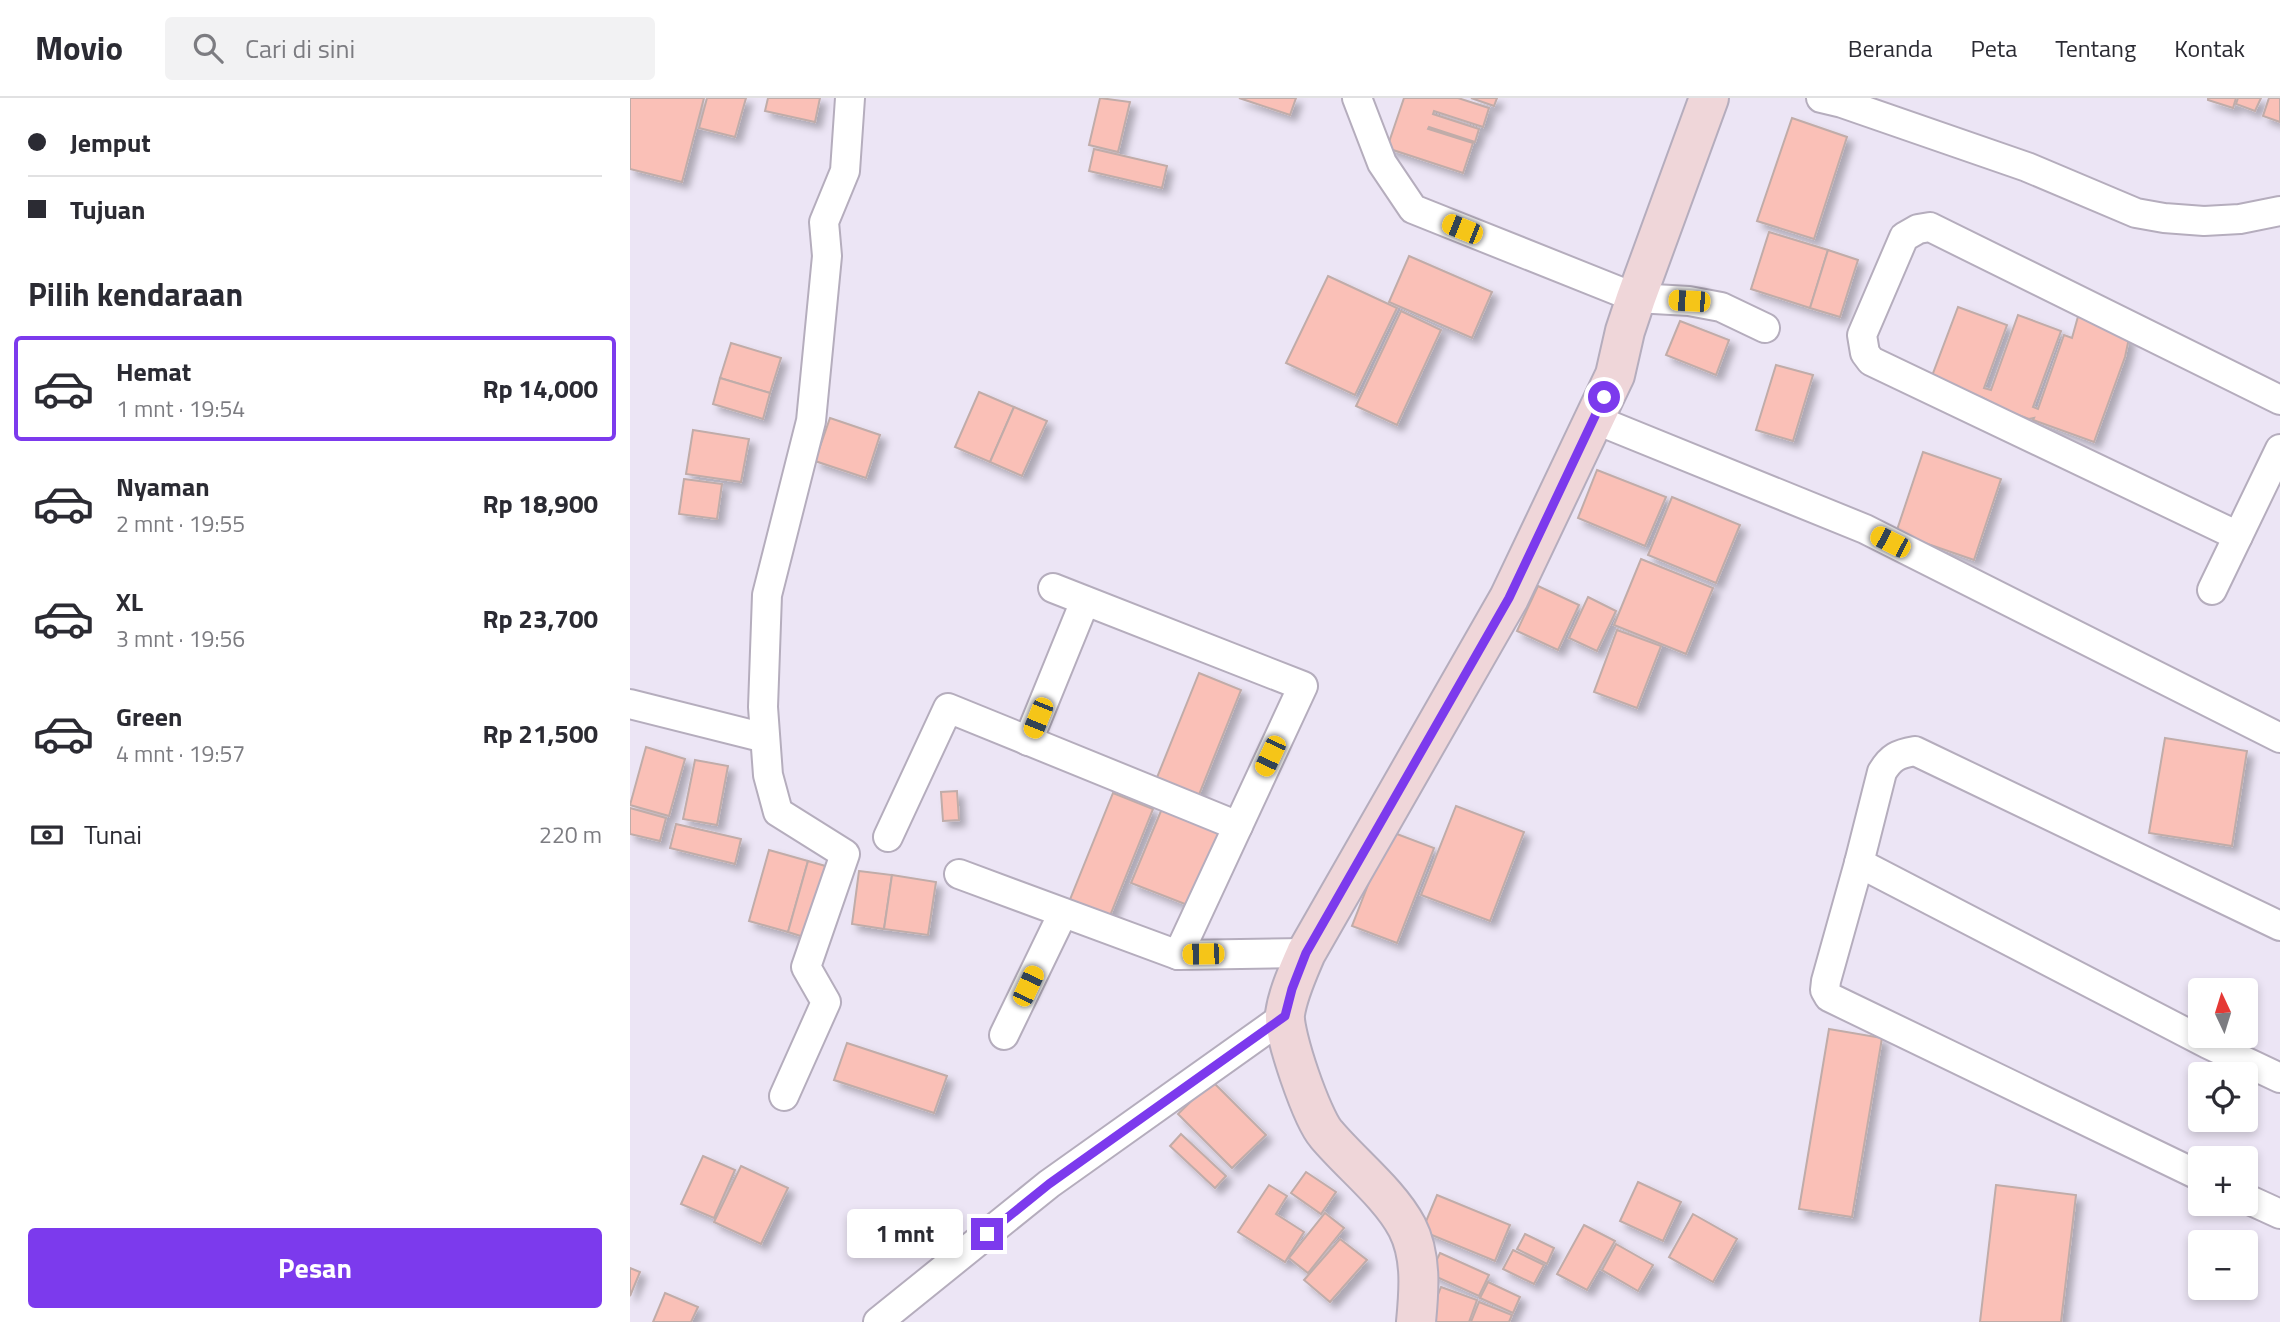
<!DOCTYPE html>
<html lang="id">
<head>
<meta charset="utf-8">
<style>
	body { margin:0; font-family:"Titillium Web",sans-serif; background:#f2f2f3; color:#2b2b33; height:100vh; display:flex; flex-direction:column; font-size:26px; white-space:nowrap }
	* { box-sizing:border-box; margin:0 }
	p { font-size:23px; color:#7c7c81 }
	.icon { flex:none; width:38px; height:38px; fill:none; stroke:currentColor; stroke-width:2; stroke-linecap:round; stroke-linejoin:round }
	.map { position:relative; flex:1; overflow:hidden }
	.panel { display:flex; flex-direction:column; background:#fff; width:630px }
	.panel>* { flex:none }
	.top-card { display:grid; align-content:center; height:154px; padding:0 28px; background:#fff }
	.needle { width:46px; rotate:356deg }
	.fabs { position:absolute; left:1558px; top:880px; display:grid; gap:14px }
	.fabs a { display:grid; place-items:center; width:70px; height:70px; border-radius:7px; background:#fff; box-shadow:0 4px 10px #0003; font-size:35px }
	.end { position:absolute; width:32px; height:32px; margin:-16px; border:9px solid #7c3aed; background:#fff; box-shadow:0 0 0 4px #fff }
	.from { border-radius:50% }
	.bubble { position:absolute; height:49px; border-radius:7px; background:#fff; box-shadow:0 4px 10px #0003; font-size:23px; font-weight:700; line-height:49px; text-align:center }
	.car { position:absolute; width:21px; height:42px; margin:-21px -10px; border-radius:9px; box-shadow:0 0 5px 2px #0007; background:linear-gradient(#f5c518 24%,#345 0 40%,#f5c518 0 76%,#345 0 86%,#f5c518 0) }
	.top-card b { display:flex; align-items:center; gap:24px; height:66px; font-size:26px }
	.top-card b+b { border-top:2px solid #e1e1e2 }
	.top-card i { width:18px; height:18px; background:#2b2b33 }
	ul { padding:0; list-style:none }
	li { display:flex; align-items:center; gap:21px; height:105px; margin:0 14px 10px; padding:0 14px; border:4px solid transparent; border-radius:7px }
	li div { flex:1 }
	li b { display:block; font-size:26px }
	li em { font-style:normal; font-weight:700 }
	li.active { border-color:#7c3aed }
	li>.icon { width:63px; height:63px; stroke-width:1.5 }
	h2 { padding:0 28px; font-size:32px; line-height:84px }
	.pay { display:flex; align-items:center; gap:18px; height:77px; padding:0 28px; font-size:26px }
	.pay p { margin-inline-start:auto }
	.cta { display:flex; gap:14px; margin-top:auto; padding:14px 28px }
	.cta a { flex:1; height:80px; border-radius:7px; background:#7c3aed; color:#fff; font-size:28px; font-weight:700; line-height:80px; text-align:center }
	header { display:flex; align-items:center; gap:42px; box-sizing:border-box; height:98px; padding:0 35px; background:#fff; border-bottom:2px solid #e1e1e2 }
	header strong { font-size:33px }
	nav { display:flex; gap:38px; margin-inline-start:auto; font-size:24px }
	.search { width:490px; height:63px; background:#f2f2f3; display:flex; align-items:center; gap:18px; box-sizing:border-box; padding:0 24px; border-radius:7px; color:#7c7c81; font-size:26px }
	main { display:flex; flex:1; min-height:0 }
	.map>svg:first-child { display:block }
	.building { fill:#fac0b7; stroke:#c0aca9; stroke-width:2; filter:url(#shadow) }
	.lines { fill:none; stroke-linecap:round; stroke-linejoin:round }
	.street-casing { stroke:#b5adbd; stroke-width:32 }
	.secondary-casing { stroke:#b5adbd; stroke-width:42 }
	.street { stroke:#fff; stroke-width:28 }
	.secondary { stroke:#efd6d9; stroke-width:38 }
	.route { stroke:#7c3aed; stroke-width:9 }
</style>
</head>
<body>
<header>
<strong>Movio</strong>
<div class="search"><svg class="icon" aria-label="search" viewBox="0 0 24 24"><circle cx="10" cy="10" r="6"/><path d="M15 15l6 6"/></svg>Cari di sini</div>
<nav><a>Beranda</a><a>Peta</a><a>Tentang</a><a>Kontak</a></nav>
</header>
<main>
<section class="panel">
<div class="top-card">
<b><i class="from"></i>Jemput</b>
<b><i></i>Tujuan</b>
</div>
<h2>Pilih kendaraan</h2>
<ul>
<li class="active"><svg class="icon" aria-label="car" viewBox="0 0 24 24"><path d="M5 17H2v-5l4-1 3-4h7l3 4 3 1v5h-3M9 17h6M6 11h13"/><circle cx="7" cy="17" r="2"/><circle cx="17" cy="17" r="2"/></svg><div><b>Hemat</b><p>1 mnt · 19:54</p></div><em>Rp 14,000</em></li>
<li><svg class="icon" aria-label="car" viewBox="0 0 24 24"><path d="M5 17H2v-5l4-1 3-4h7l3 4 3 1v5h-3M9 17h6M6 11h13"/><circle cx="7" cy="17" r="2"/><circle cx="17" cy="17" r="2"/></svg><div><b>Nyaman</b><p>2 mnt · 19:55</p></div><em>Rp 18,900</em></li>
<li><svg class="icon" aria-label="car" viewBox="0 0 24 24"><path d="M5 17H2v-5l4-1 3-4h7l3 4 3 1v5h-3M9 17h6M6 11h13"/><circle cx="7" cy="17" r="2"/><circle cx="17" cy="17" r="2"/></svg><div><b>XL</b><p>3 mnt · 19:56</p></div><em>Rp 23,700</em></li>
<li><svg class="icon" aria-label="car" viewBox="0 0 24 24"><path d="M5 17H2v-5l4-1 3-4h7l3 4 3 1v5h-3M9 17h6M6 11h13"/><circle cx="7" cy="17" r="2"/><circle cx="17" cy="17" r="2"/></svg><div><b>Green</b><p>4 mnt · 19:57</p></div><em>Rp 21,500</em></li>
</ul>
<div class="pay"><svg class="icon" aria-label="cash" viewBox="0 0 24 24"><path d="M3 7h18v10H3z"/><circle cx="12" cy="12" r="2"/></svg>Tunai<p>220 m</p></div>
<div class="cta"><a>Pesan</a></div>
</section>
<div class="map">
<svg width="1650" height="1224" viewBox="0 0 1650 1224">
	<defs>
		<filter id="shadow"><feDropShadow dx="6" dy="6" stdDeviation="3.5" flood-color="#0004"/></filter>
	</defs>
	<rect width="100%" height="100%" fill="#ece5f5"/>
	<g class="building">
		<path d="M0 0H74L52 84 0 71Z"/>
		<path d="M77 0H116L105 39 69 30Z"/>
		<path d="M138 0H190L185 24 135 13Z"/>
		<path d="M470 0 500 4 488 54 459 47Z"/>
		<path d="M609 0H666L660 17Z"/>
		<path d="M774 0H828L859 10 853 29 804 13 803 16 849 31 845 44 799 29 798 31 843 45 833 75 757 50Z"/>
		<path d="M841 0H867L864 8Z"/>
		<path d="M1578 0H1606L1603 10 1578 2Z"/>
		<path d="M1608 0H1631L1625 13 1606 6Z"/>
		<path d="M1639 0H1650V24L1633 18Z"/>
		<path d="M1162 20 1217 39 1184 141 1127 123Z"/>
		<path d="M464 51 537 68 532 90 459 73Z"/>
		<path d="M1139 134 1198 152 1180 210 1121 191Z"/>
		<path d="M1198 152 1228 162 1210 219 1180 210Z"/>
		<path d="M779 158 862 194 842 240 759 204Z"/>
		<path d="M698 178 767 210 725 297 656 265Z"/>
		<path d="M1328 209 1377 227 1354 290 1361 292 1388 217 1431 233 1403 309 1408 311 1434 237 1442 240 1449 215 1499 240 1495 259 1464 344 1403 322 1404 320 1399 321 1356 305 1357 302 1351 299 1349 304 1299 286Z"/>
		<path d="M771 213 811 232 767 327 726 308Z"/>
		<path d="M1050 223 1099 242 1086 277 1036 257Z"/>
		<path d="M101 245 151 260 140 295 90 280Z"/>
		<path d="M1146 267 1183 277 1163 343 1126 332Z"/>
		<path d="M90 280 140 295 133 321 83 306Z"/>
		<path d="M349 294 384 309 360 364 325 349Z"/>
		<path d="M384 309 417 323 392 378 360 364Z"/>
		<path d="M200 320 250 337 236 380 185 363Z"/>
		<path d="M63 332 119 341 111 384 56 376Z"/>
		<path d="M1293 354 1371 381 1344 462 1266 435Z"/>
		<path d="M967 372 1036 399 1015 448 948 420Z"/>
		<path d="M54 381 92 386 87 421 49 416Z"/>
		<path d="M1042 399 1110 427 1086 485 1018 457Z"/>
		<path d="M1011 461 1083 490 1056 556 984 527Z"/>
		<path d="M908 488 949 507 928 552 887 533Z"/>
		<path d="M958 499 986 513 967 553 939 540Z"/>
		<path d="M987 532 1031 548 1007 610 964 594Z"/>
		<path d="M569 575 611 592 564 709 522 692Z"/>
		<path d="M1535 640 1617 653 1602 748 1519 735Z"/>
		<path d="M16 649 55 661 39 718 0 707Z"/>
		<path d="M65 662 98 668 87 727 53 721Z"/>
		<path d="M327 693 329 722 313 723 311 694Z"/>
		<path d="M483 695 523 711 475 830 435 814Z"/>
		<path d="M536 701 593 733 560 808 501 785Z"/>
		<path d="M826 708 894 734 860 823 791 797Z"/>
		<path d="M0 710 36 720 30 743 0 736Z"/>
		<path d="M46 726 111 741 105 766 40 750Z"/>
		<path d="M759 733 804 750 767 845 722 828Z"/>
		<path d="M139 752 178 763 158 834 119 823Z"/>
		<path d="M178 763 199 769 177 840 158 834Z"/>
		<path d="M229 773 262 777 254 831 222 826Z"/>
		<path d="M262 777 306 784 298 837 254 831Z"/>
		<path d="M1199 931 1252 940 1222 1119 1169 1111Z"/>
		<path d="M217 945 317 978 304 1015 204 982Z"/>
		<path d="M582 983 636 1037 602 1070 548 1016Z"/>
		<path d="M551 1036 596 1078 585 1090 540 1048Z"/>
		<path d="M73 1058 105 1072 84 1120 51 1106Z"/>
		<path d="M111 1068 158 1090 131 1146 84 1124Z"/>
		<path d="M676 1074 706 1094 691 1116 661 1095Z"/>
		<path d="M1008 1084 1051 1104 1033 1143 990 1123Z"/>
		<path d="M639 1087 657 1098 646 1116 674 1134 655 1164 608 1134Z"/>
		<path d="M1366 1087 1446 1097 1431 1224H1350Z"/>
		<path d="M807 1097 880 1127 865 1163 792 1133Z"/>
		<path d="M695 1115 714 1130 678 1175 659 1160Z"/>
		<path d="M1063 1116 1107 1141 1083 1184 1039 1159Z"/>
		<path d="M954 1127 985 1143 957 1192 927 1176Z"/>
		<path d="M895 1136 924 1150 917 1166 887 1151Z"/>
		<path d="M710 1141 737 1162 700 1204 674 1182Z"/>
		<path d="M986 1146 1023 1167 1008 1193 972 1172Z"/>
		<path d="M883 1152 914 1167 904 1186 873 1171Z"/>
		<path d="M810 1155 859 1177 849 1198 800 1176Z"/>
		<path d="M0 1170 10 1174 0 1198Z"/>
		<path d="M858 1184 890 1199 883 1215 850 1200Z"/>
		<path d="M811 1189 847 1202 839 1224H797Z"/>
		<path d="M35 1195 68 1209 61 1224H23Z"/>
		<path d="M849 1204 882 1217 879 1224H841Z"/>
	</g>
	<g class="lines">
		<defs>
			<g id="street">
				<path d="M727 0 752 65 783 111 1006 200 1059 203 1091 209 1135 230"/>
				<path d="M1191 0 1212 5 1397 69 1506 115 1534 120 1574 123 1610 121 1650 113"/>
				<path d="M964 321 1235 431 1650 640"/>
				<path d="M1608 438 1241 263 1235 255 1232 237 1274 139 1288 131 1300 129 1650 302"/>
				<path d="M423 490 673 588 548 857"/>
				<path d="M1582 492 1650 351"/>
				<path d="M0 606 135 640"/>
				<path d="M398 643 455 503"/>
				<path d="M258 739 318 610 608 728"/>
				<path d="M1229 765 1196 883 1195 892 1199 899 1570 1078"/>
				<path d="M329 776 548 857 676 855"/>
				<path d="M1650 828 1285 653C1268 656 1261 659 1252 674L1229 765 1578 946 1650 980"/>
				<path d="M374 937 433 815"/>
				<path d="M154 998 196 904 176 869 215 756 148 714 138 677 133 609 137 497 181 323 197 158 194 124 215 73 220 0"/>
				<path d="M1615 1100 1650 1116"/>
				<path d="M248 1224 419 1086 655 918"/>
			</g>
			<path id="secondary" d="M786 1224C789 1193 792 1158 777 1129 759 1095 721 1066 696 1036 682 1020 653 936 655 916 658 895 668 874 676 855L879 500 985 277 995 233 1006 200 1079 0"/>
		</defs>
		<use href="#street" class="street-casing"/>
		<use href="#secondary" class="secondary-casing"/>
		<use href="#street" class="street"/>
		<use href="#secondary" class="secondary"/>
	</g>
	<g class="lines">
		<path class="route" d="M357 1136 419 1086 655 918 662 891 676 855 879 500 974 299"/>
	</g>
</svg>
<div class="fabs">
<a><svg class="needle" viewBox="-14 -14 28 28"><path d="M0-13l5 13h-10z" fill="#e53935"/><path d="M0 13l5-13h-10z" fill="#7c7c81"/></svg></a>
<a><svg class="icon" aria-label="locate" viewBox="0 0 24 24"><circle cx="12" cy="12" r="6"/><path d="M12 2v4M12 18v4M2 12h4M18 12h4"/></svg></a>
<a>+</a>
<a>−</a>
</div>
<i class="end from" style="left:974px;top:299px"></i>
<i class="end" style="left:357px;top:1136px"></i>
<div class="bubble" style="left:217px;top:1111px;width:116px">1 mnt</div>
<i class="car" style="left:832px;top:131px;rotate:292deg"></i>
<i class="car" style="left:1059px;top:203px;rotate:273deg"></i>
<i class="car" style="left:1260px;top:444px;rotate:297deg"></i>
<i class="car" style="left:408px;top:620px;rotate:202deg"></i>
<i class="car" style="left:640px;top:658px;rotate:205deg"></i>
<i class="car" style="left:573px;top:856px;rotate:269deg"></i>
<i class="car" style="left:398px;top:888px;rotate:25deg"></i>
</div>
</main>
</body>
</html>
